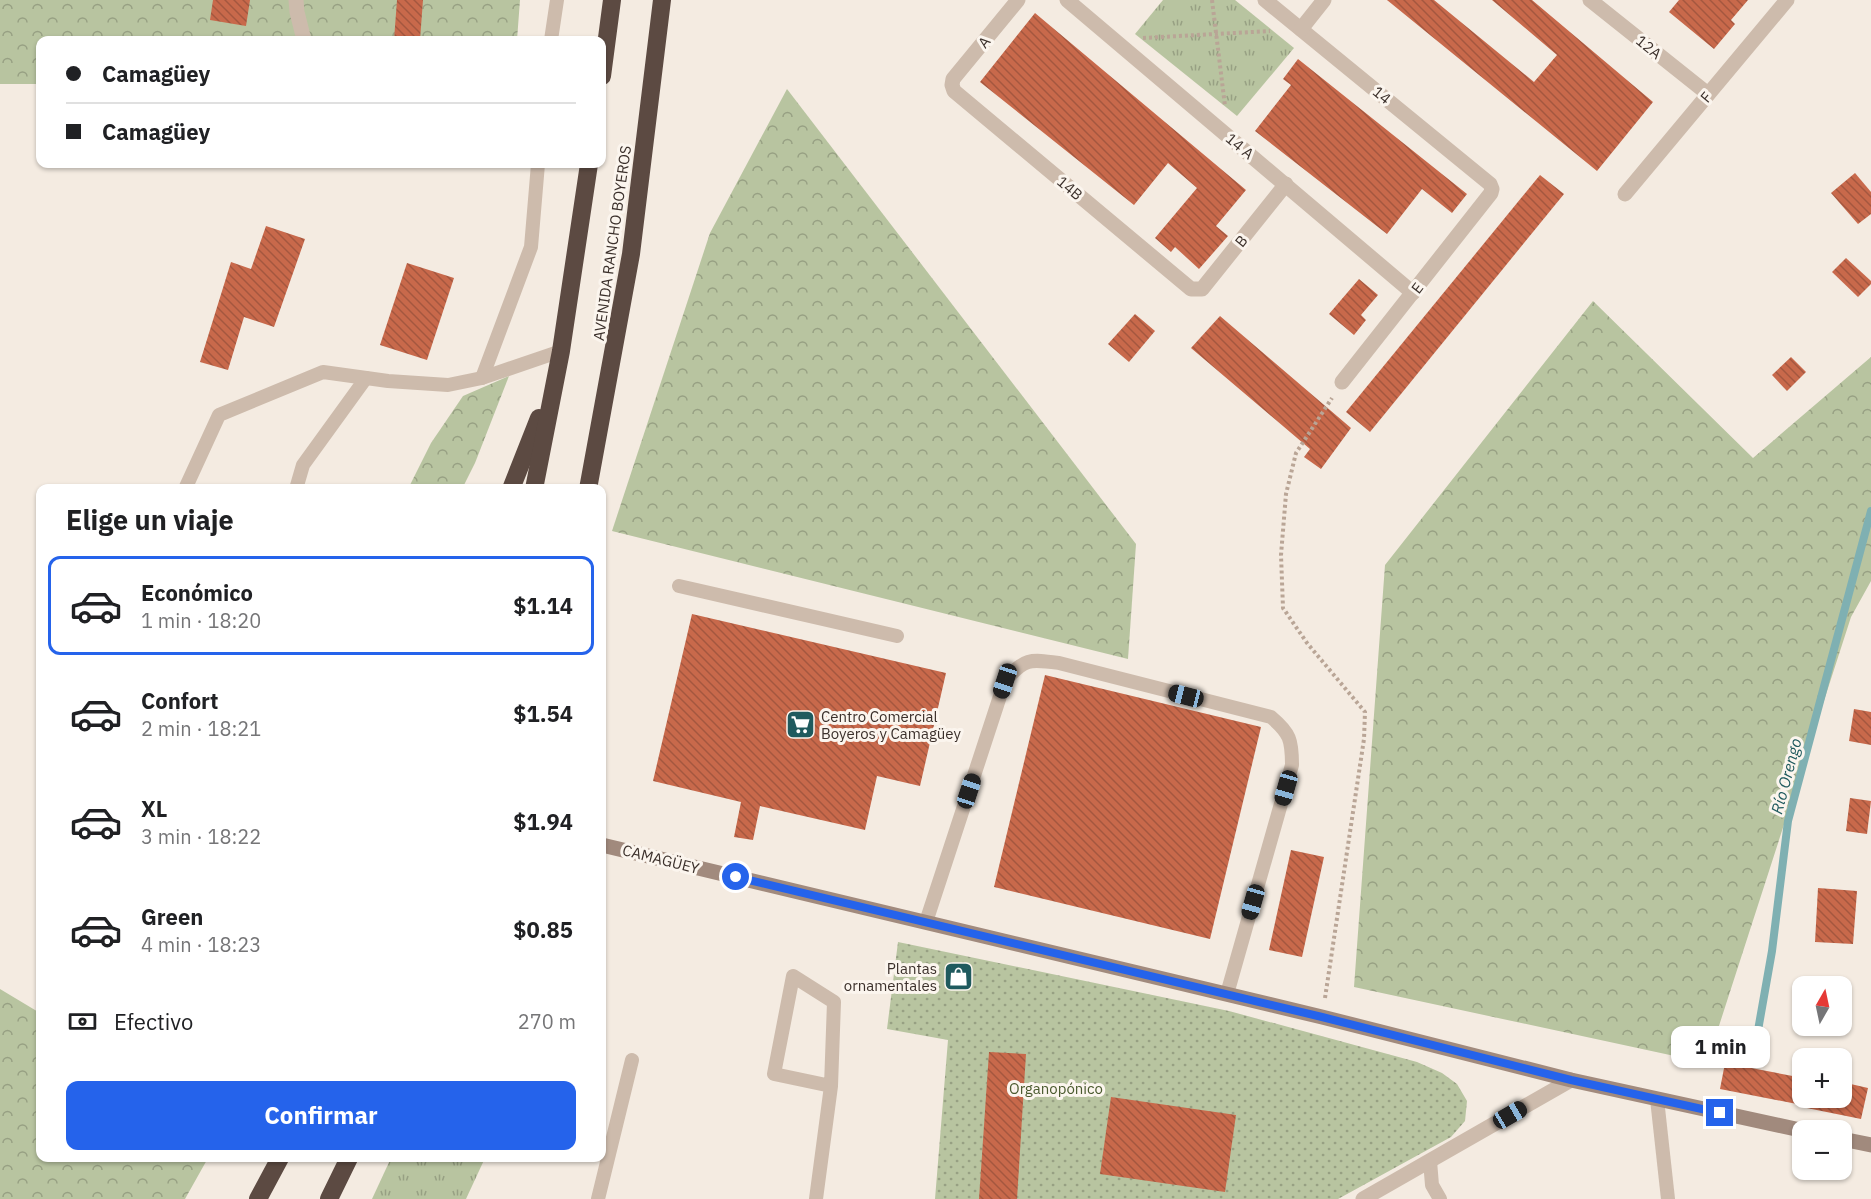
<!DOCTYPE html>
<html lang="es">
<head>
<meta charset="utf-8">
<style>
	body { margin:0; font-family:"IBM Plex Sans",sans-serif; background:#f6f6f6; color:#202124; height:100vh; display:flex; flex-direction:column; font-size:22px; white-space:nowrap }
	* { box-sizing:border-box; margin:0 }
	p { font-size:20px; color:#757577 }
	.icon { flex:none; width:33px; height:33px; fill:none; stroke:currentColor; stroke-width:2; stroke-linecap:round; stroke-linejoin:round }
	.map { position:relative; flex:1; overflow:hidden }
	.side { position:absolute; left:36px; top:484px; width:570px; height:678px; display:flex; flex-direction:column; background:#fff; border-radius:12px; box-shadow:0 2px 4px #0004 }
	.side>* { flex:none }
	.hud { position:absolute; left:36px; top:36px; width:570px; height:132px; border-radius:12px; box-shadow:0 2px 4px #0004; display:grid; align-content:center; height:132px; padding:0 30px; background:#fff }
	.needle { width:39px; rotate:9deg }
	.buttons { position:absolute; left:1792px; top:976px; display:grid; gap:12px }
	.buttons a { display:grid; place-items:center; width:60px; height:60px; border-radius:12px; background:#fff; box-shadow:0 2px 4px #0004; font-size:30px }
	.end { position:absolute; width:27px; height:27px; margin:-14px; border:8px solid #2563eb; background:#fff; box-shadow:0 0 0 3px #fff }
	.from { border-radius:50% }
	.bubble { position:absolute; height:42px; border-radius:12px; background:#fff; box-shadow:0 2px 4px #0004; font-size:20px; font-weight:800; line-height:42px; text-align:center }
	.car { position:absolute; width:18px; height:36px; margin:-18px -9px; border-radius:8px; box-shadow:0 0 4px 2px #0007; background:linear-gradient(#222 24%,#8ab4d8 0 40%,#222 0 76%,#8ab4d8 0 86%,#222 0) }
	.hud b { display:flex; align-items:center; gap:21px; height:57px; font-size:22px }
	.hud b+b { border-top:2px solid #e0e0e0 }
	.hud i { width:15px; height:15px; background:#202124 }
	ul { padding:0; list-style:none }
	li { display:flex; align-items:center; gap:18px; height:99px; margin:0 12px 9px; padding:0 18px; border:3px solid transparent; border-radius:12px }
	li div { flex:1 }
	li b { display:block; font-size:22px }
	li em { font-style:normal; font-weight:800 }
	li.on { border-color:#2563eb }
	li>.icon { width:54px; height:54px; stroke-width:1.5 }
	h2 { padding:0 30px; font-size:27px; line-height:72px }
	.pay { display:flex; align-items:center; gap:15px; height:66px; padding:0 30px; font-size:22px }
	.pay p { margin-inline-start:auto }
	.primary-button { display:flex; gap:12px; margin-top:auto; padding:12px 30px }
	.primary-button a { flex:1; height:69px; border-radius:12px; background:#2563eb; color:#fff; font-size:24px; font-weight:800; line-height:69px; text-align:center }
	.map>svg:first-child { display:block }
	.grass { fill:url(#grass-tufts) }
	.forest { fill:url(#forest-crowns) }
	.garden { fill:url(#garden-dots) }
	.lines { fill:none; stroke-linecap:round; stroke-linejoin:round }
	.stream { stroke:#7fb0b2; stroke-width:8 }
	.building { fill:url(#building-back-hatch) }
	.path { stroke:#b9a596; stroke-width:4; stroke-dasharray:3 3; stroke-linecap:butt }
	.lane { stroke:#cdbbac; stroke-width:14 }
	.street { stroke:#cdbbac; stroke-width:15 }
	.secondary { stroke:#a18a7d; stroke-width:15 }
	.highway { stroke:#5c4a42; stroke-width:18 }
	.route { stroke:#2563eb; stroke-width:8 }
	.labels { text-anchor:middle; dominant-baseline:central; stroke-width:6; stroke-linejoin:round; paint-order:stroke }
	.street-label { font-size:15px; fill:#3b302b; stroke:#fbf5ee }
	.poi-label { font-size:15px; fill:#3b302b; stroke:#fbf5ee; text-anchor:start }
	.park-label { font-size:15px; fill:#4a5a2e; stroke:#fbf5ee }
	.water-label { font-size:16px; font-style:italic; fill:#1f5a5e; stroke:#fbf5ee }
</style>
</head>
<body>
<div class="map">
<svg width="1871" height="1199" viewBox="0 0 1871 1199">
	<defs>
		<pattern id="grass-tufts" width="24" height="20" patternUnits="userSpaceOnUse" patternTransform="scale(1.5)"><rect width="24" height="20" fill="#b8c4a0"/><path d="M3 7l-1-3M5 7V3M7 7l1-3M15 17l-1-3M17 17v-4M19 17l1-3" fill="none" stroke="#97a083"/></pattern>
		<pattern id="forest-crowns" width="20" height="18" patternUnits="userSpaceOnUse" patternTransform="scale(1.5)"><rect width="20" height="18" fill="#b8c4a0"/><path d="M2 6a3 3 0 1 1 6 0M12 15a3 3 0 1 1 6 0" fill="none" stroke="#97a083"/></pattern>
		<pattern id="garden-dots" width="8" height="8" patternUnits="userSpaceOnUse" patternTransform="scale(1.5)"><rect width="8" height="8" fill="#b8c4a0"/><path d="M2 2h.1M6 6h.1" fill="none" stroke="#97a083" stroke-width="1.8" stroke-linecap="round"/></pattern>
		<pattern id="building-back-hatch" width="6" height="6" patternUnits="userSpaceOnUse" patternTransform="scale(1.5)"><rect width="6" height="6" fill="#c8694b"/><path d="M-1 5l2 2M0 0l6 6M5-1l2 2" fill="none" stroke="#a4573f"/></pattern>
	</defs>
	<rect width="100%" height="100%" fill="#f4ebe1"/>
	<g class="grass">
		<path d="M1163 0H1235L1294 48 1237 116 1135 34Z"/>
		<path d="M391 1158H485L466 1199H372Z"/>
	</g>
	<g class="forest">
		<path d="M0 0H520L517 40H40V84H0Z"/>
		<path d="M787 89 1136 544 1128 659 612 531 710 233Z"/>
		<path d="M1593 301 1753 458 1871 357V581L1851 617 1707 1063 1354 987 1385 565Z"/>
		<path d="M509 376 475 463 462 489H408L431 443 463 396Z"/>
		<path d="M0 989 40 1013V1158H208L185 1199H0Z"/>
	</g>
	<path class="garden" d="M898 942 1229 1011 1417 1062 1442 1073 1457 1084 1467 1101 1465 1121 1451 1137 1338 1199H935L948 1040 887 1029Z"/>
	<g class="lines">
		<path class="stream" d="M1754 1053 1772 951 1788 821 1871 511"/>
	</g>
	<g class="building">
		<path d="M213 0H250L246 26 210 20Z"/>
		<path d="M397 0H423L420 40H394Z"/>
		<path d="M1387 0H1434L1534 82 1557 55 1492 0H1532L1653 102 1597 171Z"/>
		<path d="M1679 0H1748L1731 20 1735 24 1714 49 1669 12Z"/>
		<path d="M1035 13 1246 190 1216 226 1228 236 1199 269 1175 247 1171 252 1155 238 1197 188 1168 163 1134 205 980 82Z"/>
		<path d="M1298 59 1467 194 1452 213 1422 189 1387 234 1255 131 1291 85 1283 79Z"/>
		<path d="M1855 173 1871 192V214L1858 224 1831 193Z"/>
		<path d="M1540 175 1564 194 1370 432 1346 412Z"/>
		<path d="M266 226 305 239 274 327 244 317 228 370 200 362 231 262 251 269Z"/>
		<path d="M1846 258 1871 281V284L1858 297 1832 272Z"/>
		<path d="M407 263 454 278 427 360 380 345Z"/>
		<path d="M1359 279 1378 295 1361 315 1366 320 1354 335 1329 314Z"/>
		<path d="M1135 314 1155 331 1129 362 1108 344Z"/>
		<path d="M1220 316 1351 428 1321 469 1304 457 1310 449 1191 348Z"/>
		<path d="M1791 357 1806 372 1787 391 1772 375Z"/>
		<path d="M692 614 946 673 920 786 877 776 865 830 760 806 753 840 734 837 741 802 653 781Z"/>
		<path d="M1045 675 1261 727 1210 939 994 887Z"/>
		<path d="M1854 709 1871 712V745L1849 741Z"/>
		<path d="M1850 798 1871 801 1867 834 1846 831Z"/>
		<path d="M1291 850 1324 857 1302 957 1269 950Z"/>
		<path d="M1818 888 1857 891 1853 944 1815 942Z"/>
		<path d="M989 1052 1026 1054 1017 1199H979Z"/>
		<path d="M1725 1063 1803 1078V1100V1098H1842V1082L1868 1088 1861 1119 1802 1107V1105L1720 1089Z"/>
		<path d="M1111 1097 1236 1115 1225 1192 1100 1174Z"/>
	</g>
	<g class="lines">
		<g class="path">
			<path d="M1212 0 1225 106"/>
			<path d="M1143 38 1270 31"/>
			<path d="M1325 998 1364 739 1365 712 1307 643 1283 608 1281 555 1286 494 1296 453 1332 398"/>
		</g>
		<g class="lane">
			<path d="M551 40 557 0"/>
			<path d="M482 378 531 247 538 164"/>
			<path d="M185 489 219 415 323 372 388 381 448 385 482 378 561 351"/>
			<path d="M296 489 303 465 366 378"/>
			<path d="M679 586 897 636"/>
			<path d="M926 922 1005 681C1024 658 1030 659 1059 663L1271 717C1290 733 1292 740 1292 765L1227 994"/>
			<path d="M1657 1099 1668 1199"/>
			<path d="M1430 1161 1432 1185 1440 1199"/>
			<path d="M598 1199 632 1060"/>
			<path d="M816 1199 831 1086 834 1002 793 976 774 1074 831 1086"/>
		</g>
		<g class="street">
			<path d="M296 0 297 12 304 40"/>
			<path d="M1018 0 953 79 952 85 954 91 1191 289H1202L1286 184"/>
			<path d="M1067 0 1413 293"/>
			<path d="M1265 0 1490 184 1492 189 1491 193 1342 382"/>
			<path d="M1590 0 1708 94"/>
			<path d="M1301 29 1324 0"/>
			<path d="M1625 194 1787 0"/>
			<path d="M1363 1199 1571 1080"/>
		</g>
		<g class="secondary">
			<path d="M602 845 1322 1017 1571 1080 1805 1131"/>
			<path d="M1842 1139 1871 1145"/>
		</g>
		<g class="highway">
			<path d="M602 76 612 0"/>
			<path d="M511 489 539 418"/>
			<path d="M534 489 561 351 589 164"/>
			<path d="M588 489 631 254 662 0"/>
			<path d="M258 1199 280 1158"/>
			<path d="M329 1199 349 1158"/>
		</g>
	</g>
	<g class="lines">
		<path class="route" d="M736 877 1322 1017 1571 1080 1720 1113"/>
	</g>
	<defs>
		<symbol id="supermarket-square" viewBox="-11 -11 22 22"><rect x="-9" y="-9" width="18" height="18" rx="4" fill="#1f5a5e" stroke="#fbf5ee"/><path d="M-6-5.5h2.5l.6 2H6L4.5 2H-2.5L-4.4-4H-6ZM-1.5 3.2a1.3 1.3 0 1 0 .1 0ZM3 3.2a1.3 1.3 0 1 0 .1 0Z" fill="#fff"/></symbol>
		<symbol id="shop-square" viewBox="-11 -11 22 22"><rect x="-9" y="-9" width="18" height="18" rx="4" fill="#1f5a5e" stroke="#fbf5ee"/><path d="M-5-2.5h2.3a2.7 3.5 0 0 1 5.4 0H5L5.5 6h-11ZM-1.5-2.5h3a1.5 2.3 0 0 0-3 0Z" fill="#fff"/></symbol>
	</defs>
	<g fill-rule="evenodd">
		<use href="#supermarket-square" x="784" y="708" width="33" height="33"/>
		<use href="#shop-square" x="942" y="960" width="33" height="33"/>
	</g>
	<g class="labels">
		<g class="street-label">
			<text transform="translate(984 42) rotate(-51)">A</text>
			<text transform="translate(1649 47) rotate(39)">12A</text>
			<text transform="translate(1382 95) rotate(39)">14</text>
			<text transform="translate(1706 97) rotate(-50)">F</text>
			<text transform="translate(1240 146) rotate(40)">14 A</text>
			<text transform="translate(1070 188) rotate(40)">14B</text>
			<text transform="translate(1241 241) rotate(-51)">B</text>
			<text transform="translate(612 243) rotate(-82)">AVENIDA RANCHO BOYEROS</text>
			<text transform="translate(1417 288) rotate(-52)">E</text>
			<text transform="translate(661 859) rotate(14)">CAMAGÜEY</text>
		</g>
		<g class="poi-label">
			<text x="821" y="716">Centro Comercial<tspan x="821" dy="17">Boyeros y Camagüey</tspan></text>
			<text x="937" y="968" text-anchor="end">Plantas<tspan x="937" dy="17">ornamentales</tspan></text>
		</g>
		<g class="park-label">
			<text x="1056" y="1088">Organopónico</text>
		</g>
		<g class="water-label">
			<text transform="translate(1786 776) rotate(-75)">Río Orengo</text>
		</g>
	</g>
</svg>
<div class="buttons">
<a><svg class="needle" viewBox="-14 -14 28 28"><path d="M0-13l5 13h-10z" fill="#e53935"/><path d="M0 13l5-13h-10z" fill="#757577"/></svg></a>
<a>+</a>
<a>−</a>
</div>
<i class="end from" style="left:736px;top:877px"></i>
<i class="end" style="left:1720px;top:1113px"></i>
<div class="bubble" style="left:1671px;top:1026px;width:99px">1 min</div>
<i class="car" style="left:1005px;top:681px;rotate:198deg"></i>
<i class="car" style="left:1186px;top:696px;rotate:284deg"></i>
<i class="car" style="left:1286px;top:788px;rotate:196deg"></i>
<i class="car" style="left:969px;top:791px;rotate:18deg"></i>
<i class="car" style="left:1253px;top:902px;rotate:196deg"></i>
<i class="car" style="left:1510px;top:1115px;rotate:60deg"></i>
<div class="hud">
<b><i class="from"></i>Camagüey</b>
<b><i></i>Camagüey</b>
</div>
<section class="side">
<h2>Elige un viaje</h2>
<ul>
<li class="on"><svg class="icon" aria-label="car" viewBox="0 0 24 24"><path d="M5 17H2v-5l4-1 3-4h7l3 4 3 1v5h-3M9 17h6M6 11h13"/><circle cx="7" cy="17" r="2"/><circle cx="17" cy="17" r="2"/></svg><div><b>Económico</b><p>1 min · 18:20</p></div><em>$1.14</em></li>
<li><svg class="icon" aria-label="car" viewBox="0 0 24 24"><path d="M5 17H2v-5l4-1 3-4h7l3 4 3 1v5h-3M9 17h6M6 11h13"/><circle cx="7" cy="17" r="2"/><circle cx="17" cy="17" r="2"/></svg><div><b>Confort</b><p>2 min · 18:21</p></div><em>$1.54</em></li>
<li><svg class="icon" aria-label="car" viewBox="0 0 24 24"><path d="M5 17H2v-5l4-1 3-4h7l3 4 3 1v5h-3M9 17h6M6 11h13"/><circle cx="7" cy="17" r="2"/><circle cx="17" cy="17" r="2"/></svg><div><b>XL</b><p>3 min · 18:22</p></div><em>$1.94</em></li>
<li><svg class="icon" aria-label="car" viewBox="0 0 24 24"><path d="M5 17H2v-5l4-1 3-4h7l3 4 3 1v5h-3M9 17h6M6 11h13"/><circle cx="7" cy="17" r="2"/><circle cx="17" cy="17" r="2"/></svg><div><b>Green</b><p>4 min · 18:23</p></div><em>$0.85</em></li>
</ul>
<div class="pay"><svg class="icon" aria-label="cash" viewBox="0 0 24 24"><path d="M3 7h18v10H3z"/><circle cx="12" cy="12" r="2"/></svg>Efectivo<p>270 m</p></div>
<div class="primary-button"><a>Confirmar</a></div>
</section>
</div>
</body>
</html>
